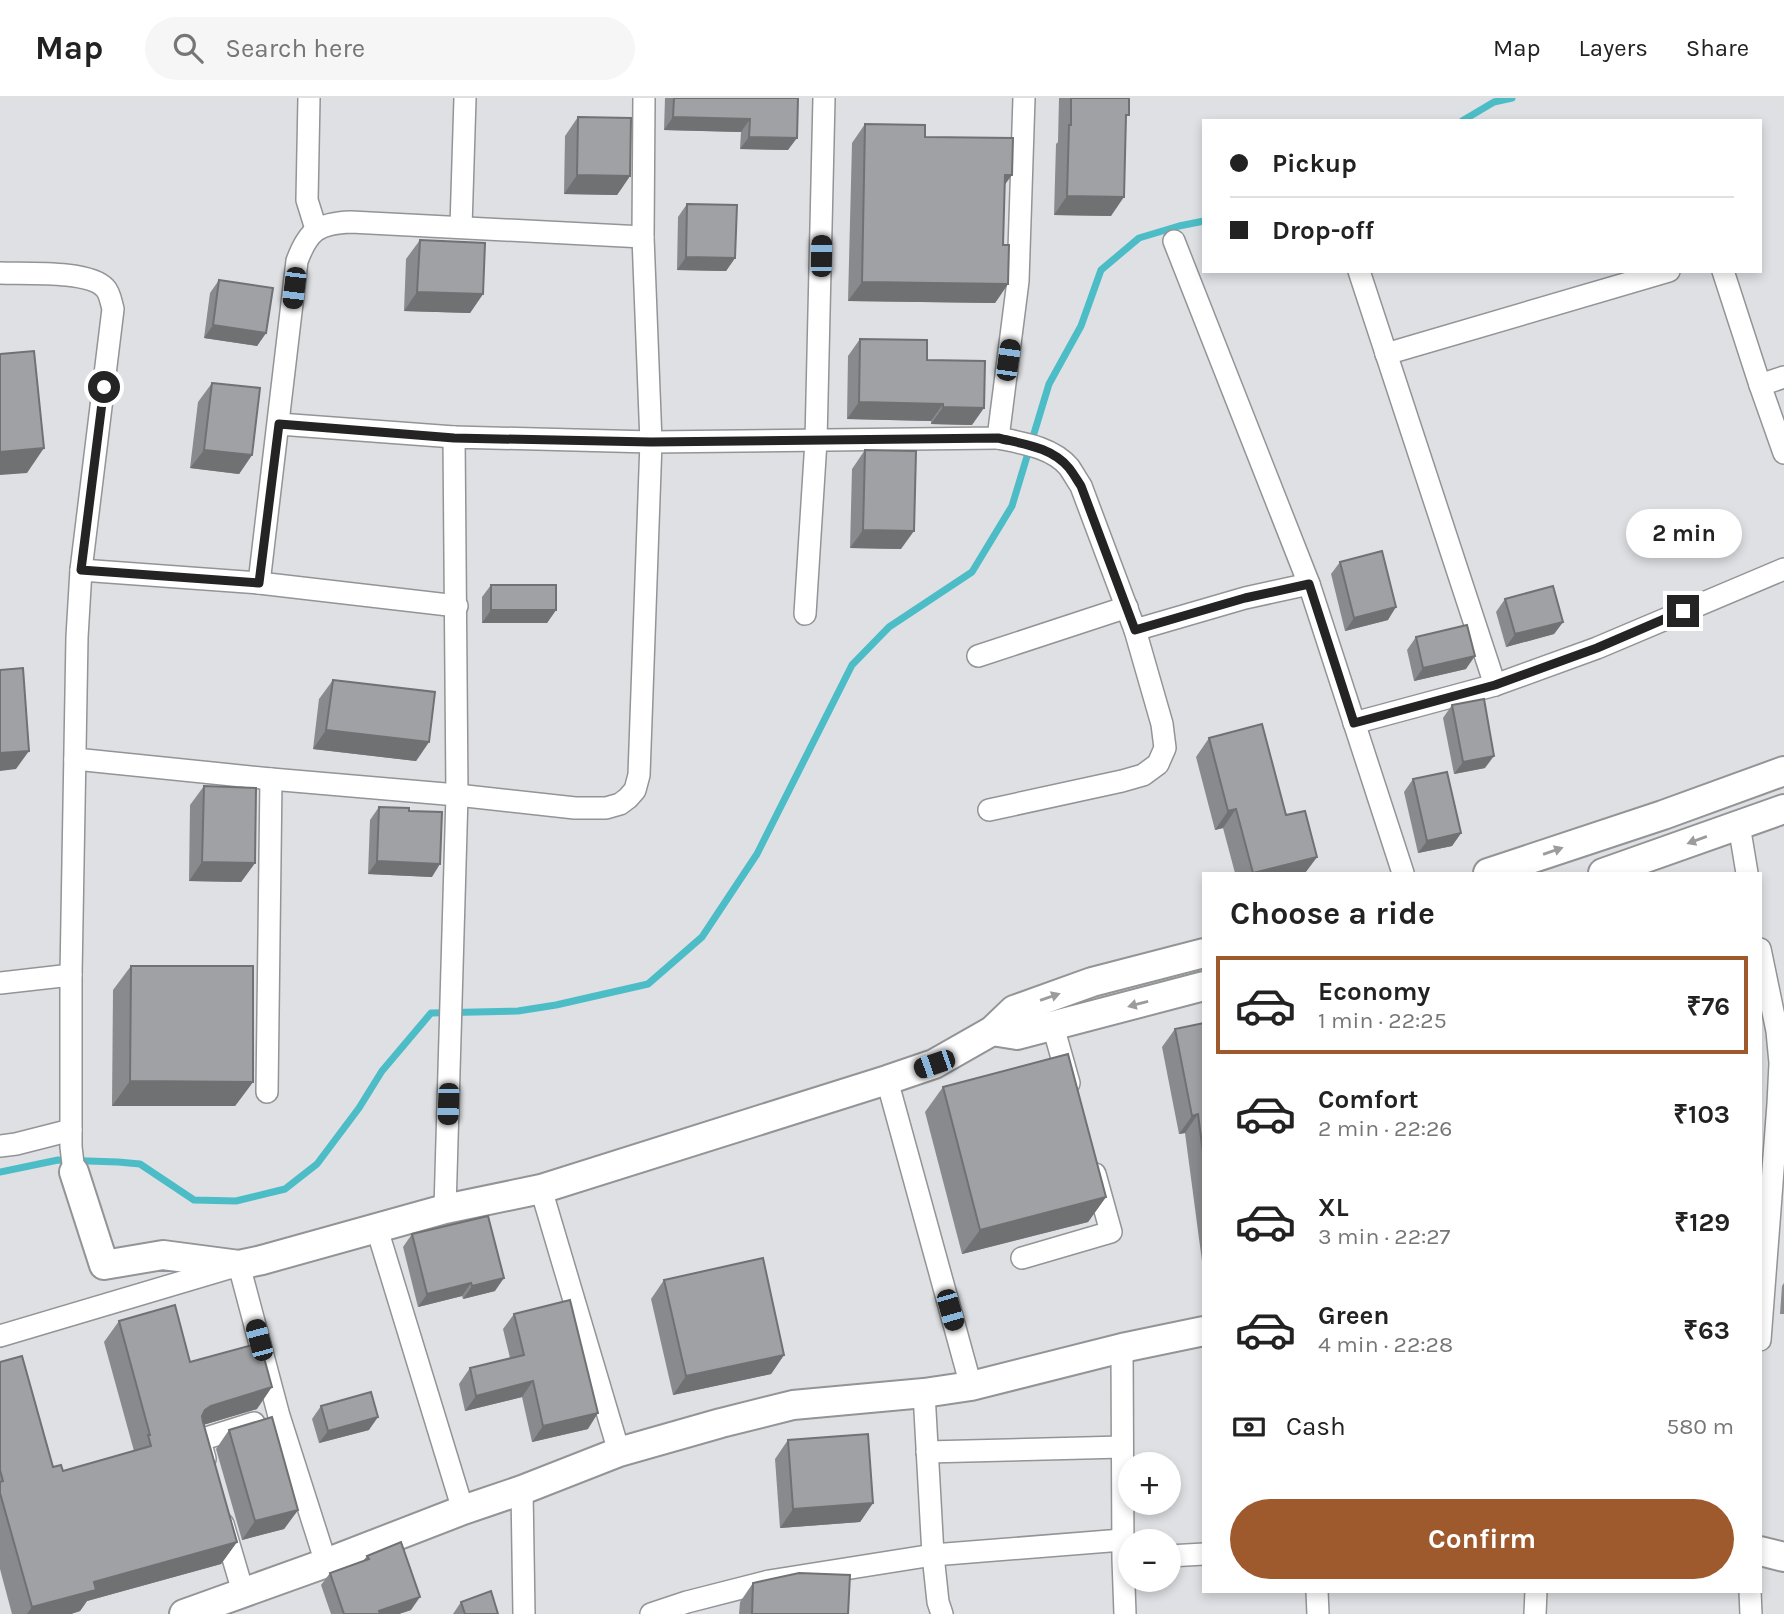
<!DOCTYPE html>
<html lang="en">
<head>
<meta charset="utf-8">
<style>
	body { margin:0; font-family:Karla,sans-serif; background:#f6f6f6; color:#222; height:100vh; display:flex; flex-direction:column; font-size:26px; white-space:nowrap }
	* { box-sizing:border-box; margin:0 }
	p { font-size:23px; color:#767676 }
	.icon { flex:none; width:38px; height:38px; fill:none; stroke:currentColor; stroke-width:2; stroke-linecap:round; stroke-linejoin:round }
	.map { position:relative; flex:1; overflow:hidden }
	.details { position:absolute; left:1202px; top:774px; width:560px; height:721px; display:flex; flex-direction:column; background:#fff; border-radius:0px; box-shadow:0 4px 10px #0003 }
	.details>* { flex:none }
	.guide { position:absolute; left:1202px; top:21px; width:560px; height:154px; border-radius:0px; box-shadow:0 4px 10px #0003; display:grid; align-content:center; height:154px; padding:0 28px; background:#fff }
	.buttons { position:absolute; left:1118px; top:1354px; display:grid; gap:14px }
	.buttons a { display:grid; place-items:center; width:63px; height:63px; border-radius:50%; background:#fff; box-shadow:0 4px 10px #0003; font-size:35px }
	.end { position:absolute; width:32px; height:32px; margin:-16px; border:9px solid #242425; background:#fff; box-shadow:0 0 0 4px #fff }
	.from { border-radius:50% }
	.bubble { position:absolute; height:49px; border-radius:24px; background:#fff; box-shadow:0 4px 10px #0003; font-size:23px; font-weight:700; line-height:49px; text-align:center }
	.car { position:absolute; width:21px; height:42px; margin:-21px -10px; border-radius:9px; box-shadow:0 0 5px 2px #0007; background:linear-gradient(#222 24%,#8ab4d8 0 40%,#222 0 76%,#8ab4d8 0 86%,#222 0) }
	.guide b { display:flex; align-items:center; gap:24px; height:66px; font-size:26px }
	.guide b+b { border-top:2px solid #e0e0e0 }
	.guide i { width:18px; height:18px; background:#222 }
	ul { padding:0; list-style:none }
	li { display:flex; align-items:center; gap:21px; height:98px; margin:0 14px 10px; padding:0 14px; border:4px solid transparent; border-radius:0px }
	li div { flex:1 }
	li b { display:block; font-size:26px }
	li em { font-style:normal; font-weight:700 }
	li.current { border-color:#9e592d }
	li>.icon { width:63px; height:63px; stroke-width:1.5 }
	h2 { padding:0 28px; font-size:32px; line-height:84px }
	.pay { display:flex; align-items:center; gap:18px; height:77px; padding:0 28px; font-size:26px }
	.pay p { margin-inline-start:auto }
	.button { display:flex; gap:14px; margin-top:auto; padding:14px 28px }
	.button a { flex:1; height:80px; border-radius:42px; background:#9e592d; color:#fff; font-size:28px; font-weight:700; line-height:80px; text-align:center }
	header { display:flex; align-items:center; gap:42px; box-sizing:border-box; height:98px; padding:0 35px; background:#fff; border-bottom:2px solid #e0e0e0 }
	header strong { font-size:33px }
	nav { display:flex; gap:38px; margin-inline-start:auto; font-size:24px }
	.search { width:490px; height:63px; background:#f6f6f6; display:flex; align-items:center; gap:18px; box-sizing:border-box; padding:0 24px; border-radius:38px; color:#767676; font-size:26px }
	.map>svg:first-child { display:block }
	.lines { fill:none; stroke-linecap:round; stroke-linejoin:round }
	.stream { stroke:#4cbdc6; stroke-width:7 }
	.street-casing { stroke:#929496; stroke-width:24 }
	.secondary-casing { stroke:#929496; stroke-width:32 }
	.street { stroke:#fff; stroke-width:21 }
	.secondary { stroke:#fff; stroke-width:28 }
	.wall { fill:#898a8d }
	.shaded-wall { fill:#6f7173 }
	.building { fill:#9fa1a4; stroke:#6f7173; stroke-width:2 }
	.oneway { fill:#9c9c9d }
	.route { stroke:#242425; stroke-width:9 }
</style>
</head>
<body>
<header>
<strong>Map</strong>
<div class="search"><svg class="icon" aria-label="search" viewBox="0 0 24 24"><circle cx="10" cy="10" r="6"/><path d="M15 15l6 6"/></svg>Search here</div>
<nav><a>Map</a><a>Layers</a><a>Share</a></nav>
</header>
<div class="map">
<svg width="1784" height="1516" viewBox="0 0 1784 1516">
	<rect width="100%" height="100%" fill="#dee0e3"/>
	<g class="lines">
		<g class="stream">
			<path d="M1462 23 1494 4 1512 0"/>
			<path d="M0 1074 58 1062 118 1064 140 1066 194 1102 236 1103 285 1091 317 1066 359 1010 382 973 431 915 518 913 556 907 648 886 702 839 757 756 852 567 889 529 972 474 1012 408 1049 286 1081 228 1101 172 1139 140 1179 128 1204 123"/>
		</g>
		<defs>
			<g id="street">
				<path d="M309 0 307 102 316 131"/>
				<path d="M461 129 465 0"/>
				<path d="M1174 143 1309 486 1403 775"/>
				<path d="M1359 173 1495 587"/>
				<path d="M1723 173 1760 287 1784 355"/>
				<path d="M0 175C24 176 89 172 105 190 110 195 111 204 113 211L81 472 77 539 71 877V1049L74 1074"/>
				<path d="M1386 256 1669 173"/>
				<path d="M1760 287 1784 279"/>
				<path d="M279 326 454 339"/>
				<path d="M998 340C1022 345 1052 349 1069 369 1073 375 1077 382 1081 388L1135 532 1245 500 1309 486"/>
				<path d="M81 472 259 485 457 508"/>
				<path d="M259 485 297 163C308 133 318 125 351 124L643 139"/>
				<path d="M805 516 816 343 824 0"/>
				<path d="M978 558 1127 509"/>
				<path d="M1354 625 1495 587 1597 550 1784 471"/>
				<path d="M75 661 271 681 457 697 575 710H606L620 706 628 700 635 692 639 677 651 344 643 139 644 0"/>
				<path d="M989 712 1122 683 1143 677 1158 666 1165 650 1162 626 1135 532"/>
				<path d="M1739 727 1747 775"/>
				<path d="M1760 851 1777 933 1780 965 1778 1006 1760 1242"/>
				<path d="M0 885 71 877"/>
				<path d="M1053 928 1069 985"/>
				<path d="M887 982 971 1288"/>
				<path d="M267 994 271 681"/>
				<path d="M0 1048 16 1046 71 1032"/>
				<path d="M541 1091 619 1354"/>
				<path d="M445 1111 457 697 454 339 651 344 998 340 1018 183 1024 0"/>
				<path d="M377 1131 463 1412"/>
				<path d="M1022 1160 1111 1134 1095 1076"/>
				<path d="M0 1238 239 1167 279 1318 326 1465"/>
				<path d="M1122 1250 1123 1461 1125 1516"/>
				<path d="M924 1295 933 1457 938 1504 942 1516"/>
				<path d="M927 1354 1122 1349"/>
				<path d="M205 1361 200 1342 254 1325"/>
				<path d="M522 1392 524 1516"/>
				<path d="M223 1426 243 1494"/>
				<path d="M1169 1458 1204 1456"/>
				<path d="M1317 1493 1318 1516"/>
				<path d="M1750 1493 1751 1516"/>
				<path d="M651 1516 687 1504 769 1483 933 1457 1122 1442"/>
				<path d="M1535 1516 1536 1493"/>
			</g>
			<g id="secondary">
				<path d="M1488 775 1663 717 1784 673"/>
				<path d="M1603 775 1784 711"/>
				<path d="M992 933 1017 937 1204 888"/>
				<path d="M74 1074 104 1167 163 1157 239 1167 262 1162 445 1111 541 1091 887 982 934 966 992 933 1014 912 1092 884 1204 855"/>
				<path d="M1760 1453 1784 1459"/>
				<path d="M184 1516 326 1465 463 1412 522 1392 619 1354 721 1325 793 1307 924 1295 971 1288 1122 1250 1204 1233"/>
			</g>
		</defs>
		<use href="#street" class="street-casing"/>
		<use href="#secondary" class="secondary-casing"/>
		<use href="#street" class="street"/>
		<use href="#secondary" class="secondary"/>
	</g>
	<g class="wall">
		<path d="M665 0H798L788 52 740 51 741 34 664 32Z"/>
		<path d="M1059 0H1129L1111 118 1054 117 1056 46 1058 44Z"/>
		<path d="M578 19 630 78 617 97 564 96 565 38Z"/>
		<path d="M865 26 925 39 1005 87 1003 147 1008 186 995 205 848 203 852 45Z"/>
		<path d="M687 106 735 160 726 173 677 172 678 119Z"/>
		<path d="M420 142 483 196 470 215 404 213 406 161Z"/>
		<path d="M219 182 266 235 257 248 204 240 210 195Z"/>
		<path d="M860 241 927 262 972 327 931 326V323L847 321 848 258Z"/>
		<path d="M212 285 252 357 239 376 190 370 198 304Z"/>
		<path d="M865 352 901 451 850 450 852 371Z"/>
		<path d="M1340 464 1388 522 1345 533 1331 476Z"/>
		<path d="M491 487 556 512 547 525H482V499Z"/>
		<path d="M1505 501 1563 524 1554 536 1506 549 1496 514Z"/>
		<path d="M1416 539 1466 571 1414 583 1407 552Z"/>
		<path d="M333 582 429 644 416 663 313 651 319 601Z"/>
		<path d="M1452 607 1485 670 1454 676 1443 620Z"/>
		<path d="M1209 640 1286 717 1317 759 1305 775H1235L1223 730 1215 732 1196 659Z"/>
		<path d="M1413 681 1461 735 1452 748 1418 755 1404 694Z"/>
		<path d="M204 688 255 765 241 784 189 783 190 707Z"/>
		<path d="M379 709 409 713 432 779 368 776 370 722Z"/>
		<path d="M131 868 253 984 235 1008H112L113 892Z"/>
		<path d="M1204 925V1178L1185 1035 1179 1036 1162 949 1175 931Z"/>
		<path d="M943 989 1106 1099 1088 1124 962 1156 925 1014Z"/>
		<path d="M412 1136 495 1193 463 1201 462 1198 418 1209 403 1149Z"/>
		<path d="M664 1182 784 1257 771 1276 673 1297 651 1201Z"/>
		<path d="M1784 1185V1216H1780L1782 1188Z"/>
		<path d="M514 1216 588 1331 532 1344 522 1299 465 1313 459 1286 470 1270 510 1260 503 1231Z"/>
		<path d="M119 1223 190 1264 257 1311 203 1327 237 1444 221 1466 87 1503 80 1513 71 1516H12L0 1471V1264L53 1369 63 1373 134 1353 104 1244Z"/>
		<path d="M321 1308 369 1332 319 1345 312 1321Z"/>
		<path d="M229 1332 298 1412 284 1431 242 1442 216 1351Z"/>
		<path d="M788 1342 873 1405 860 1424 780 1430 775 1361Z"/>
		<path d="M367 1458 411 1512 399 1516H331L321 1487 330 1475 363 1463Z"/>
		<path d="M753 1485 848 1516H739L740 1504Z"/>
		<path d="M461 1504 498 1516H453Z"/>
	</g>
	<g class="shaded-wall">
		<path d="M673 19 750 21 741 34 664 32Z"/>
		<path d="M749 39 797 40 788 52 740 51Z"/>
		<path d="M577 77 630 78 617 97 564 96Z"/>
		<path d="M1005 77H1012L998 96Z"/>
		<path d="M1067 98 1124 99 1111 118 1054 117Z"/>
		<path d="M686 159 735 160 726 173 677 172Z"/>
		<path d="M862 184 1008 186 995 205 848 203Z"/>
		<path d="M417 194 483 196 470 215 404 213Z"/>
		<path d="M213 227 266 235 257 248 204 240Z"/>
		<path d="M859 304 943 306 931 323 847 321Z"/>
		<path d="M943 309 984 310 972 327 931 326Z"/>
		<path d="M44 350 27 375 0 377V354Z"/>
		<path d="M204 352 252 357 239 376 190 370Z"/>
		<path d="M863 432 914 433 901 451 850 450Z"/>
		<path d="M1396 509 1388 522 1345 533 1354 520Z"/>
		<path d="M491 512H556L547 525H482Z"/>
		<path d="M1563 524 1554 536 1506 549 1515 536Z"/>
		<path d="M1475 558 1466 571 1414 583 1423 570Z"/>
		<path d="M326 632 429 644 416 663 313 651Z"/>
		<path d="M29 653 16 671 0 673V655Z"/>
		<path d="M1494 658 1485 670 1454 676 1463 664Z"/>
		<path d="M1236 711 1223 730 1215 732 1228 713Z"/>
		<path d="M1461 735 1452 748 1418 755 1427 743Z"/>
		<path d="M1317 759 1305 775H1253Z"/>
		<path d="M377 763 440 766 432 779 368 776Z"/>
		<path d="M202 764 255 765 241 784 189 783Z"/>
		<path d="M130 983 253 984 235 1008H112Z"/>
		<path d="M1198 1016 1185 1035 1179 1036 1192 1018Z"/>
		<path d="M1106 1099 1088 1124 962 1156 980 1132Z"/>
		<path d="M504 1180 495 1193 463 1201 472 1188Z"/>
		<path d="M471 1185 462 1198 418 1209 427 1196Z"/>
		<path d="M784 1257 771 1276 673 1297 686 1278Z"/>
		<path d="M533 1283 522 1299 465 1313 476 1298Z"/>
		<path d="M272 1289 257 1311 196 1329 205 1312 211 1308Z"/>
		<path d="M598 1315 588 1331 532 1344 543 1328Z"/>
		<path d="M378 1319 369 1332 319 1345 328 1333Z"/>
		<path d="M873 1405 860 1424 780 1430 793 1411Z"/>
		<path d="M298 1412 284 1431 242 1442 255 1423Z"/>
		<path d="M237 1444 221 1466 87 1503 80 1513 71 1516H27L32 1509 94 1484Z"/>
		<path d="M420 1499 411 1512 399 1516H377L379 1513Z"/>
	</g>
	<g class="building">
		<path d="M674 0H798L797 40 749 39 750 21 673 19Z"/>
		<path d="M1071 0H1129V17H1126L1124 99 1067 98 1069 27H1071Z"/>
		<path d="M578 19 631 20 630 78 577 77Z"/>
		<path d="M865 26 925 27V39L1013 40 1012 77H1005L1003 147H1009L1008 186 862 184Z"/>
		<path d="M687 106 737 107 735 160 686 159Z"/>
		<path d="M420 142 485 145 483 196 417 194Z"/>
		<path d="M219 182 273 190 266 235 213 227Z"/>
		<path d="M860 241 927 242V262L985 263 984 310 943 309V306L859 304Z"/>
		<path d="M34 253 44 350 0 354V256Z"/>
		<path d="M212 285 260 290 252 357 204 352Z"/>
		<path d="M865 352 916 353 914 433 863 432Z"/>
		<path d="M1382 453 1396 509 1354 520 1340 464Z"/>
		<rect x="491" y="487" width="65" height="25"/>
		<path d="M1553 488 1563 524 1515 536 1505 501Z"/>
		<path d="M1467 527 1475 558 1423 570 1416 539Z"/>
		<path d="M23 570 29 653 0 655V572Z"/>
		<path d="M333 582 435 594 429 644 326 632Z"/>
		<path d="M1484 601 1494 658 1463 664 1452 607Z"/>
		<path d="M1262 626 1286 717 1305 713 1317 759 1253 775 1236 711 1228 713 1209 640Z"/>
		<path d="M1447 674 1461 735 1427 743 1413 681Z"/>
		<path d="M204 688 256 690 255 765 202 764Z"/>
		<path d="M379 709 409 710V713L442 714 440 766 377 763Z"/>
		<path d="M131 868H253V984L130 983Z"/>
		<path d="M1204 925V1062L1198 1016 1192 1018 1175 931Z"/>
		<path d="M1068 956 1106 1099 980 1132 943 989Z"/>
		<path d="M488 1118 504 1180 472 1188 471 1185 427 1196 412 1136Z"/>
		<path d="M763 1160 784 1257 686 1278 664 1182Z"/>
		<path d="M570 1202 598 1315 543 1328 533 1283 476 1298 470 1270 524 1257 514 1216Z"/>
		<path d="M175 1207 190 1264 260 1245 272 1289 211 1308 205 1312 202 1318 203 1324 237 1444 94 1484 96 1492 32 1509 0 1395V1384L3 1383 0 1372V1264L22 1258 53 1369 61 1367 63 1373 151 1348 148 1337H150L119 1223Z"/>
		<path d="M371 1294 378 1319 328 1333 321 1308Z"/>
		<path d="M272 1319 298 1412 255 1423 229 1332Z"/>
		<path d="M868 1336 873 1405 793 1411 788 1342Z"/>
		<path d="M401 1444 420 1499 379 1513 380 1516H344L330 1475 369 1461 367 1458Z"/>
		<path d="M799 1475 850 1477 848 1516H752L753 1485Z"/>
		<path d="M491 1493 498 1516H465L461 1504Z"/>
	</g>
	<defs><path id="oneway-solid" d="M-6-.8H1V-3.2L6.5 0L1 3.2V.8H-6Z" transform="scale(1.75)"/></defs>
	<g class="oneway">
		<use href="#oneway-solid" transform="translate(1697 742) rotate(160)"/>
		<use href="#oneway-solid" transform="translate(1553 753) rotate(-19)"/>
		<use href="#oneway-solid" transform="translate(1050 899) rotate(-19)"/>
		<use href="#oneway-solid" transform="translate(1138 906) rotate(165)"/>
	</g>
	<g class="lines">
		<path class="route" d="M104 289 81 472 259 485 279 326 454 340 651 344 998 340C1023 346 1052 349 1069 370 1073 375 1077 382 1081 388L1135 532 1245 500 1309 486 1354 625 1495 587 1597 550 1683 513"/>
	</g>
</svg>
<div class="buttons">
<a>+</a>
<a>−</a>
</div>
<i class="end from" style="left:104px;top:289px"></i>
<i class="end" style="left:1683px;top:513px"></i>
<div class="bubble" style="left:1626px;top:411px;width:116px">2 min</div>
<i class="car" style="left:821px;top:158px;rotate:1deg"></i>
<i class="car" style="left:294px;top:190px;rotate:187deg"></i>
<i class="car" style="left:1008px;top:262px;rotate:8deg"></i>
<i class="car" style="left:934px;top:966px;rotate:251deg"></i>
<i class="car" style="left:448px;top:1006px;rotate:182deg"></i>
<i class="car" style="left:950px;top:1212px;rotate:164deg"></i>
<i class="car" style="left:259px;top:1242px;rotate:345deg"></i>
<div class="guide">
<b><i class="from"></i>Pickup</b>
<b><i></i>Drop-off</b>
</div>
<section class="details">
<h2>Choose a ride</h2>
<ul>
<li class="current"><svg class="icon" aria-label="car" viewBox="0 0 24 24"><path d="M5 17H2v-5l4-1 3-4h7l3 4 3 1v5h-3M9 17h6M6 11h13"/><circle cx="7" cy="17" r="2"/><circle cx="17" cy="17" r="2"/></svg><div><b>Economy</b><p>1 min · 22:25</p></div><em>₹76</em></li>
<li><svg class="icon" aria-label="car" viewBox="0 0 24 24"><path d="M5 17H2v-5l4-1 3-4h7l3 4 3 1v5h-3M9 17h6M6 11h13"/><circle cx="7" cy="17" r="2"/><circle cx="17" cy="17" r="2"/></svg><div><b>Comfort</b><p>2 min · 22:26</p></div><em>₹103</em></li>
<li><svg class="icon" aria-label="car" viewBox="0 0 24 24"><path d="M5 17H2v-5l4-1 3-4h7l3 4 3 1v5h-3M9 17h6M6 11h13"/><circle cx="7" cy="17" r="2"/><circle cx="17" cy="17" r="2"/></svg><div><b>XL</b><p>3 min · 22:27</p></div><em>₹129</em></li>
<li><svg class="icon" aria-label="car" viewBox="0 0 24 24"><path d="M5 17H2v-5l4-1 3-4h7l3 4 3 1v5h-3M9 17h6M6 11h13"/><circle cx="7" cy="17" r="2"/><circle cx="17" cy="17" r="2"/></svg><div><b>Green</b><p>4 min · 22:28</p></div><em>₹63</em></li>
</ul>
<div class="pay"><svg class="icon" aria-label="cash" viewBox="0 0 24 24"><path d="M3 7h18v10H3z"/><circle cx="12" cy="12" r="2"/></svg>Cash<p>580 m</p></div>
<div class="button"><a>Confirm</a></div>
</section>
</div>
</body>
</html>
